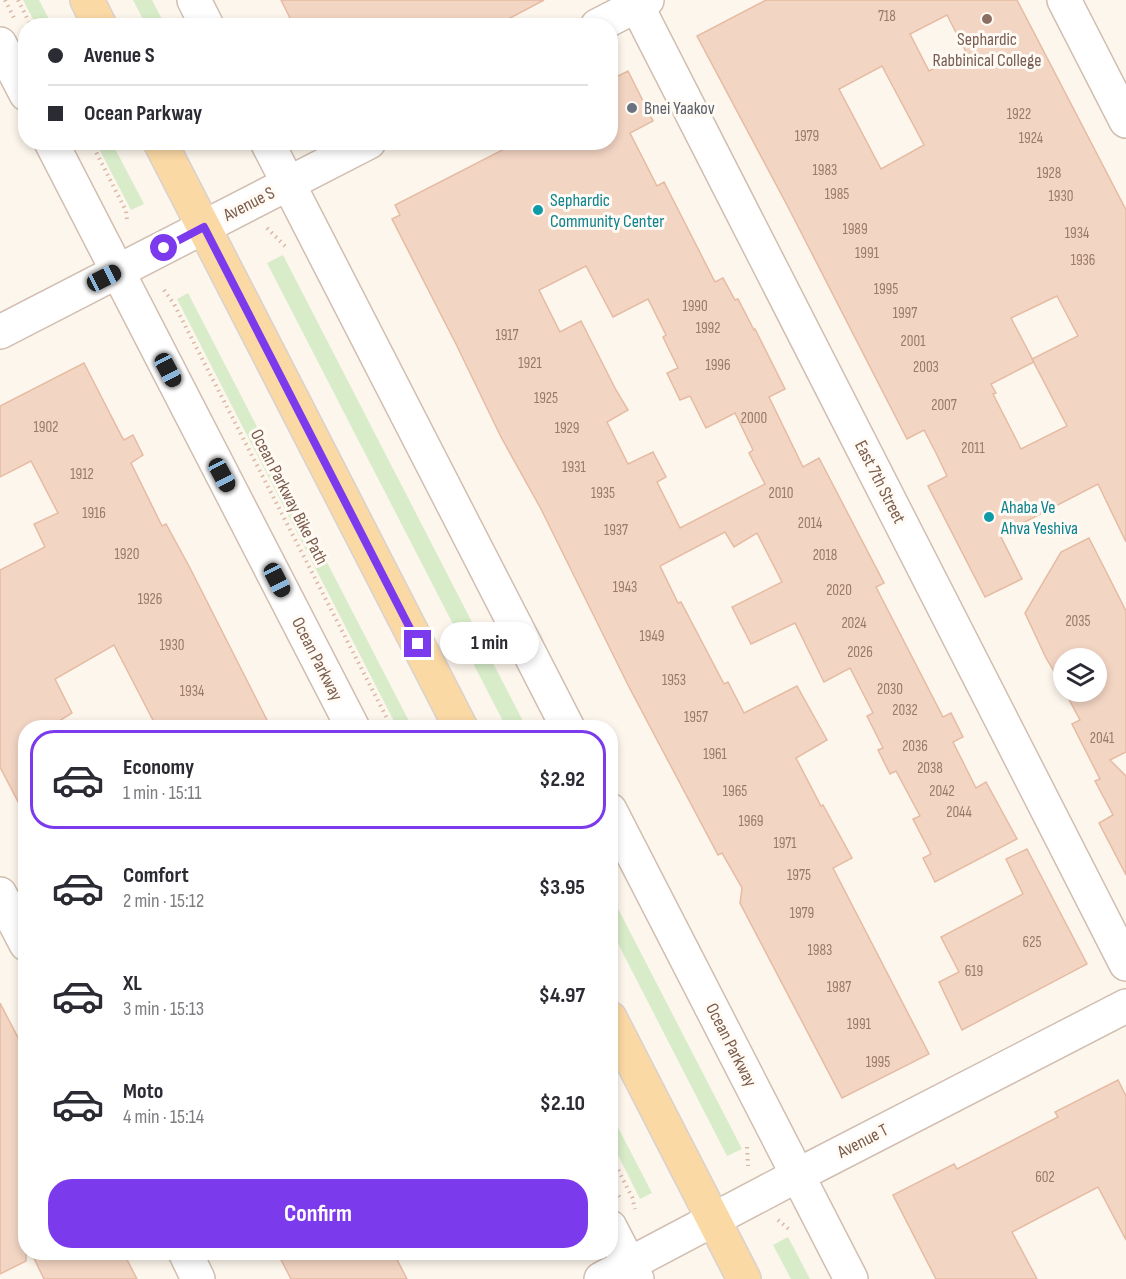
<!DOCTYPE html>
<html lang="en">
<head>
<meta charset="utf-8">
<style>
	body { margin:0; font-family:"Sofia Sans Condensed",sans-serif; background:#f2f2f3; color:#2b2b33; height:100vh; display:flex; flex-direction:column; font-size:22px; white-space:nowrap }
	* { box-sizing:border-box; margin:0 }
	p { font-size:20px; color:#7c7c81 }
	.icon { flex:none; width:33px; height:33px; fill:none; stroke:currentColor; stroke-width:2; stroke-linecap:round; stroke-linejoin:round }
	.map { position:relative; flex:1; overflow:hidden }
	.side { position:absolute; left:18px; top:720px; width:600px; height:540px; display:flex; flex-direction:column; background:#fff; border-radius:24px; box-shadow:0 3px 9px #0003 }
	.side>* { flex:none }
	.hud { position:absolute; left:18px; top:18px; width:600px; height:132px; border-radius:24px; box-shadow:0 3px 9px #0003; display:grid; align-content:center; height:132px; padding:0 30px; background:#fff }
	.fabs { position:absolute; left:1053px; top:648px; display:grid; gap:12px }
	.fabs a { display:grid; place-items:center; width:54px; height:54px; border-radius:50%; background:#fff; box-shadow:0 3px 9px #0003; font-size:30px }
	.end { position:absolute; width:27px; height:27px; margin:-14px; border:8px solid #7c3aed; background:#fff; box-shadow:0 0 0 3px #fff }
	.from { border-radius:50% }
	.bubble { position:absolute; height:42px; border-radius:21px; background:#fff; box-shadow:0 3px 9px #0003; font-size:20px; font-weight:700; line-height:42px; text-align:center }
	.car { position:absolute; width:18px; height:36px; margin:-18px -9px; border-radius:8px; box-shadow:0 0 4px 2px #0007; background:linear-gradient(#222 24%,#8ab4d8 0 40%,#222 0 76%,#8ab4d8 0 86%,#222 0) }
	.hud b { display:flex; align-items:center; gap:21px; height:57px; font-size:22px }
	.hud b+b { border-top:2px solid #e1e1e2 }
	.hud i { width:15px; height:15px; background:#2b2b33 }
	ul { padding:10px 0 0; list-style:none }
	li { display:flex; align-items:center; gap:18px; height:99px; margin:0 12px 9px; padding:0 18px; border:3px solid transparent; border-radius:24px }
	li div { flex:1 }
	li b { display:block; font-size:22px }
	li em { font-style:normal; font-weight:700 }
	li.active { border-color:#7c3aed }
	li>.icon { width:54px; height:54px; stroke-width:1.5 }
	.cta { display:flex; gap:12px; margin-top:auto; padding:12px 30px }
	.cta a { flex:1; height:69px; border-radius:24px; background:#7c3aed; color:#fff; font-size:24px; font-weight:700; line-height:69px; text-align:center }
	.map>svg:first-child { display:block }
	.green { fill:#d8ecc9 }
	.building { fill:#f3d5c3; stroke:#e6bba3; stroke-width:1.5; fill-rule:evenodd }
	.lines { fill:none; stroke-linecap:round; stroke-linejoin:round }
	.minor-casing { stroke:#d1beb0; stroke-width:36 }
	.major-casing { stroke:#dad1cd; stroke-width:36 }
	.path { stroke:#d9b8a5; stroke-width:4; stroke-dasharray:1.5 4.5; stroke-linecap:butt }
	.minor { stroke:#fff; stroke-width:33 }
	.major { stroke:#fbd9a5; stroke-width:33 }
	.route { stroke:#7c3aed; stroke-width:8 }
	.education-dot { fill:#8d6e63; stroke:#fffaf3; stroke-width:2 }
	.worship-dot { fill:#6b7280; stroke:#fffaf3; stroke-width:2 }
	.culture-dot { fill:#0f9aa8; stroke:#fffaf3; stroke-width:2 }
	.labels { text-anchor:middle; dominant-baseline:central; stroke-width:6; stroke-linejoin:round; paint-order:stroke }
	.number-label { font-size:15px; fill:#987a6a }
	.education-label { font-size:18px; fill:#785e54; stroke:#fffaf3 }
	.worship-label { font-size:18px; fill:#5b616d; stroke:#fffaf3; text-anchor:start }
	.culture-label { font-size:18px; fill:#0d838f; stroke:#fffaf3; text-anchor:start }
	.street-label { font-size:18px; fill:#7a5c4d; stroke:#fffaf3 }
</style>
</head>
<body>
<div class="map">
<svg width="1126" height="1279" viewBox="0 0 1126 1279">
	<rect width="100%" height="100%" fill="#fdf6ec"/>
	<g class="green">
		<path d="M23 0H39L52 25H36Z"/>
		<path d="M133 0H152L165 25H146Z"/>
		<path d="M96 143H112L144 204 131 210Z"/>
		<path d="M283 255 526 727H506L267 263Z"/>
		<path d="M188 293 412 727H397L177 299Z"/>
		<path d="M610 893 742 1149 727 1156 611 930Z"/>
		<path d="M610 1112 652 1193 640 1199 611 1141Z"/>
		<path d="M788 1237 810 1279H791L773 1245Z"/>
	</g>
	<g class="building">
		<path d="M281 0H544L495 26H294Z"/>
		<path d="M766 0H1017L1126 210V542L1098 484 1000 535 1022 579 985 597 928 486 947 476 936 453 924 430 907 439 787 205 697 36ZM947 15 966 52 929 71 910 34ZM882 66 924 145 881 169 839 89ZM1057 296 1078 336 1032 359 1067 426 1021 449 993 394 996 393 991 384 1034 362 1011 318Z"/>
		<path d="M628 71 653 121 630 133 657 186 664 182 715 282 723 278 735 300 738 299 754 330 755 329 785 389 769 397 803 467 819 458 884 583 876 587 943 717 951 713 963 737 953 742 976 788 986 782 1017 839 935 882 923 858 931 854 913 819 920 816 896 771 890 774 878 750 883 748 867 716 873 713 850 668 824 682 795 623 751 644 732 607 782 582 757 533 734 547 725 532 660 566 678 603 681 602 724 684 728 682 744 713 797 686 827 740 796 758 821 806 823 805 852 858 833 868 929 1054 842 1098 740 903 742 888 722 853 718 855 629 687 541 509 501 437 456 344 392 219 400 215 395 205 518 142H610V80ZM586 266 613 317 648 299 666 335 663 337 678 368 667 373 680 400 690 396 706 428 735 413 753 450 749 453 765 484 680 528 657 482 666 477 653 452 628 464 607 422 628 410 616 390 581 321 560 332 539 290Z"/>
		<path d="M84 363 122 437 124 440 133 435 143 455 131 463 162 526 166 524 190 568 271 728H157L114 645 55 679 72 713 48 728H26V817L0 767V570L45 547 34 524 58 513 31 461 0 477V406Z"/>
		<path d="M1089 538 1126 611V752L1110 760 1126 776V875L1099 823 1113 815 1095 781 1100 779 1072 724 1080 720 1065 692H1096V658H1064V688L1046 658 1025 613 1061 552Z"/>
		<path d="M1027 849 1087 964 962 1030 939 982 959 972 941 937 1023 894 1006 859Z"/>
		<path d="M0 1003 26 1053V1261L0 1274Z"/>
		<path d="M1118 1080 1126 1096V1240L1098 1187 1012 1232 1037 1279H936L893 1195 954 1164 957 1169 1058 1117 1055 1112Z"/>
		<path d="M31 1252H123L137 1279H44Z"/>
		<path d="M277 1252H393L407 1279H291Z"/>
	</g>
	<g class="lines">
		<defs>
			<g id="minor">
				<path d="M194 0 207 26"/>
				<path d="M634 0 1126 964"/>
				<path d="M1064 0 1126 121"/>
				<path d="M597 26 647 0"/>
				<path d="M0 44 26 94"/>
				<path d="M51 142 353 728"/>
				<path d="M267 142 568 728"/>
				<path d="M0 332 369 142"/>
				<path d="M610 810 851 1279"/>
				<path d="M0 894 26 944"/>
				<path d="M610 1227 637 1279"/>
				<path d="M185 1252 198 1279"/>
				<path d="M601 1279 798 1175 1126 1006"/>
			</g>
			<g id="major">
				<path d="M87 0 100 26"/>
				<path d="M160 142 461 728"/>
				<path d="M610 1018 744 1279"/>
			</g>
		</defs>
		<use href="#minor" class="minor-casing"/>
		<use href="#major" class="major-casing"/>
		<g class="path">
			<path d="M5 0 14 18"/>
			<path d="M18 0 31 26"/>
			<path d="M91 142 126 211 127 220"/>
			<path d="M267 228 285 246"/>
			<path d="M164 290 174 304 392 728"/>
			<path d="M747 1147 748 1166"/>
			<path d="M610 1154 632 1197 635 1209"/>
			<path d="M610 1180 621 1200"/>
			<path d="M778 1220 791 1231"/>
		</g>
		<use href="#minor" class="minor"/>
		<use href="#major" class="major"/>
	</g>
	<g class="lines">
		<path class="route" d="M164 248 204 227 418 644"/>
	</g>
	<circle class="education-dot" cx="987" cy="19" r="6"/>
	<circle class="worship-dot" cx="632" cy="108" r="6"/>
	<g class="culture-dot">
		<circle cx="538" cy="210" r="6"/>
		<circle cx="989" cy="517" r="6"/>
	</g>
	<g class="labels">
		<g class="number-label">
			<text x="887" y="16">718</text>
			<text x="1019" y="114">1922</text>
			<text x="807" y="136">1979</text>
			<text x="1031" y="138">1924</text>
			<text x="825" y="170">1983</text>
			<text x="1049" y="173">1928</text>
			<text x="837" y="194">1985</text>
			<text x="1061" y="196">1930</text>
			<text x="855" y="229">1989</text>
			<text x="1077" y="233">1934</text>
			<text x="867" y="253">1991</text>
			<text x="1083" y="260">1936</text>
			<text x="886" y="289">1995</text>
			<text x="695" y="306">1990</text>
			<text x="905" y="313">1997</text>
			<text x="708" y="328">1992</text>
			<text x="507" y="335">1917</text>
			<text x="913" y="341">2001</text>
			<text x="530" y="363">1921</text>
			<text x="718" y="365">1996</text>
			<text x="926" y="367">2003</text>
			<text x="546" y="398">1925</text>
			<text x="944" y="405">2007</text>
			<text x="754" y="418">2000</text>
			<text x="46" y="427">1902</text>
			<text x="567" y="428">1929</text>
			<text x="973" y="448">2011</text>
			<text x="574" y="467">1931</text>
			<text x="82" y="474">1912</text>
			<text x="603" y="493">1935</text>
			<text x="781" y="493">2010</text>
			<text x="94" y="513">1916</text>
			<text x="810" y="523">2014</text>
			<text x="616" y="530">1937</text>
			<text x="127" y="554">1920</text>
			<text x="825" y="555">2018</text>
			<text x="625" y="587">1943</text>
			<text x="839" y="590">2020</text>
			<text x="150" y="599">1926</text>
			<text x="1078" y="621">2035</text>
			<text x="854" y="623">2024</text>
			<text x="652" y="636">1949</text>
			<text x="172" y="645">1930</text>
			<text x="860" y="652">2026</text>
			<text x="674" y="680">1953</text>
			<text x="890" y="689">2030</text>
			<text x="192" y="691">1934</text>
			<text x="905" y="710">2032</text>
			<text x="696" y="717">1957</text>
			<text x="1102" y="738">2041</text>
			<text x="915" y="746">2036</text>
			<text x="715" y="754">1961</text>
			<text x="930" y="768">2038</text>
			<text x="735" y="791">1965</text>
			<text x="942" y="791">2042</text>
			<text x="959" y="812">2044</text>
			<text x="751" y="821">1969</text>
			<text x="785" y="843">1971</text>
			<text x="799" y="875">1975</text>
			<text x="802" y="913">1979</text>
			<text x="1032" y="942">625</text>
			<text x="820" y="950">1983</text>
			<text x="974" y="971">619</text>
			<text x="839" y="987">1987</text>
			<text x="859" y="1024">1991</text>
			<text x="878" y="1062">1995</text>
			<text x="1045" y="1177">602</text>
		</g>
		<g class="education-label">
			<text x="987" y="39">Sephardic<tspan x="987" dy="21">Rabbinical College</tspan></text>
		</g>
		<g class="worship-label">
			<text x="644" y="108">Bnei Yaakov</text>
		</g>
		<g class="culture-label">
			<text x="550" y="200">Sephardic<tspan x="550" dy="21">Community Center</tspan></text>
			<text x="1001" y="507">Ahaba Ve<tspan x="1001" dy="21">Ahva Yeshiva</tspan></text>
		</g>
		<g class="street-label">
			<text transform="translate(249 204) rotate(-27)">Avenue S</text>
			<text transform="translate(880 482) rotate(63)">East 7th Street</text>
			<text transform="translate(289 497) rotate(63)">Ocean Parkway Bike Path</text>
			<text transform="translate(317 659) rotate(63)">Ocean Parkway</text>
			<text transform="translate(731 1045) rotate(63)">Ocean Parkway</text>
			<text transform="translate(863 1141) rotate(-27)">Avenue T</text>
		</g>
	</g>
</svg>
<div class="fabs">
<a><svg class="icon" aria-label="layers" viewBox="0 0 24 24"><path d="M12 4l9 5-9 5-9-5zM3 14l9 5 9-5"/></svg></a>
</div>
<i class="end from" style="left:164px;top:248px"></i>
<i class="end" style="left:418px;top:644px"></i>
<div class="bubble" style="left:440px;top:622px;width:99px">1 min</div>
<i class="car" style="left:104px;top:278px;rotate:63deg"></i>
<i class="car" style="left:168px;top:370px;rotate:152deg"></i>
<i class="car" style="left:222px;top:475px;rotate:152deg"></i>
<i class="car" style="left:277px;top:580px;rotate:153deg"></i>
<div class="hud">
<b><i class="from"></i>Avenue S</b>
<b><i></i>Ocean Parkway</b>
</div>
<section class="side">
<ul>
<li class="active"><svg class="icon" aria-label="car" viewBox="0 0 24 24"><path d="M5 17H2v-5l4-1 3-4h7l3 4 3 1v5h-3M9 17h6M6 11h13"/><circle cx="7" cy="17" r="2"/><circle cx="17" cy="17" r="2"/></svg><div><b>Economy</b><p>1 min · 15:11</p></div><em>$2.92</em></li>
<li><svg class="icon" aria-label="car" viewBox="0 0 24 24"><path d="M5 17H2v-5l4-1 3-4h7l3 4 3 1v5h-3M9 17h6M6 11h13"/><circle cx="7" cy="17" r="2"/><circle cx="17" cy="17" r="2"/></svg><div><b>Comfort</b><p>2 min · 15:12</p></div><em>$3.95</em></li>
<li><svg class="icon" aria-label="car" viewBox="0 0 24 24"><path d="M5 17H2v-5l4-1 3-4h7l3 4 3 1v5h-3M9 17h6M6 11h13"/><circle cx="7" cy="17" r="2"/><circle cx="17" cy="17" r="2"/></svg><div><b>XL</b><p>3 min · 15:13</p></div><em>$4.97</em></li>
<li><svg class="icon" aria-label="car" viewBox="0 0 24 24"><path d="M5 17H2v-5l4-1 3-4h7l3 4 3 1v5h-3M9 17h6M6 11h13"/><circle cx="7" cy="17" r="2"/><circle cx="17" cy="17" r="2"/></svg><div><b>Moto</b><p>4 min · 15:14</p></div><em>$2.10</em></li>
</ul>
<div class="cta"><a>Confirm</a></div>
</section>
</div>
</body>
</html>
